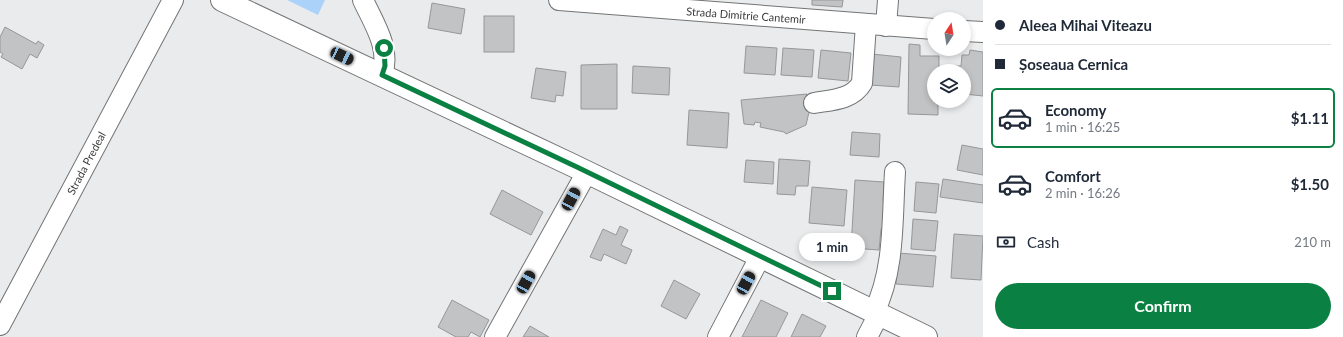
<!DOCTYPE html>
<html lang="en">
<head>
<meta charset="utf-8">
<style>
	body { margin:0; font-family:Lato,sans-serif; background:#f6f6f7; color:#1f2937; height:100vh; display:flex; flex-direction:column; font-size:15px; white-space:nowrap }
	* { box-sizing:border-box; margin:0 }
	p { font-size:13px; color:#747a83 }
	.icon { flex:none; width:22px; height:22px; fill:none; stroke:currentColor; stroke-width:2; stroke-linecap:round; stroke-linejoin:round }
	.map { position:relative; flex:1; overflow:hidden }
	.sheet { display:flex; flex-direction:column; background:#fff; width:360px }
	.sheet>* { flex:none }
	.guide { display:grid; align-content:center; height:88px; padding:0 12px; background:#fff }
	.needle { width:26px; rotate:12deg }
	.tools { position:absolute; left:927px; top:12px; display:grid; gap:8px }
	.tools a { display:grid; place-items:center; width:44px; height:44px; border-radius:50%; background:#fff; box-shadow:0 2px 6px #0003; font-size:20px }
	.end { position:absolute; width:18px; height:18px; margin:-9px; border:5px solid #0b8043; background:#fff; box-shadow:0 0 0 2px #fff }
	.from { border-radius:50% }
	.bubble { position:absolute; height:28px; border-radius:14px; background:#fff; box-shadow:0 2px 6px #0003; font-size:13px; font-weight:700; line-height:28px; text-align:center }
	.car { position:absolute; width:12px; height:24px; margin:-12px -6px; border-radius:5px; box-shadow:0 0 3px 1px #0007; background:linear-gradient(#222 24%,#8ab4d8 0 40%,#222 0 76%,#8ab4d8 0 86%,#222 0) }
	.guide b { display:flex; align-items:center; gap:14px; height:38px; font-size:15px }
	.guide b+b { border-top:1px solid #e0e1e3 }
	.guide i { width:10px; height:10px; background:#1f2937 }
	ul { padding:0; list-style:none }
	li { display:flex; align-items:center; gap:12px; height:60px; margin:0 8px 6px; padding:0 4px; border:2px solid transparent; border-radius:6px }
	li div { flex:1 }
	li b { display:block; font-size:15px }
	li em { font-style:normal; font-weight:700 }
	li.active { border-color:#0b8043 }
	li>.icon { width:36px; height:36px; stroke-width:1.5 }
	.pay { display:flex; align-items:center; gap:10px; height:44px; padding:0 12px; font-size:15px }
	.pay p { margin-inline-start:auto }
	.button { display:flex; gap:8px; margin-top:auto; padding:8px 12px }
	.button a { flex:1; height:46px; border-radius:24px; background:#0b8043; color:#fff; font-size:16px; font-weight:700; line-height:46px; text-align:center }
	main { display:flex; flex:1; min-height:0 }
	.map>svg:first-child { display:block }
	.green { fill:#abd3fa }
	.building { fill:#c2c3c5; stroke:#969798 }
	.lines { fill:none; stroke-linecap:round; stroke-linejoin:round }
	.street-casing { stroke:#737475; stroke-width:22 }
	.secondary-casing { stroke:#737475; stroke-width:24 }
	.street { stroke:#fff; stroke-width:20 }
	.secondary { stroke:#fff; stroke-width:22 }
	.route { stroke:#0b8043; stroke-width:5 }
	.labels { text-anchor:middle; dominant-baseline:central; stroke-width:3.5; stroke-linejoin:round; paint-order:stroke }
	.street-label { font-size:11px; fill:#3b3c3c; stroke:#fff }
</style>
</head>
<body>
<main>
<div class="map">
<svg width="983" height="337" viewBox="0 0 983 337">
	<rect width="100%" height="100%" fill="#eaebec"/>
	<path class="green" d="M287 0H325L318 15Z"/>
	<g class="building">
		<path d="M812 0H843L842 7 812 5Z"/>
		<path d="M432 3 465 9 461 34 428 28Z"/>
		<rect x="484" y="16" width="30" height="36"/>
		<path d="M5 27 36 44 38 41 44 45 37 58 30 54 22 69 1 57 3 54 0 52V37Z"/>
		<path d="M909 44 920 45V56H939V71H934V101H938V115L908 114Z"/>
		<path d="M746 46 777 48 775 75 744 73Z"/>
		<path d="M783 48 814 50 812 77 781 75Z"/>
		<path d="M821 50 851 53 848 81 818 78Z"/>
		<path d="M970 50 983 52V96L964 94V71H952V66H961L962 55H969Z"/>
		<path d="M872 54 901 57 899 87 870 85Z"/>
		<path d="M617 64V109H581V65Z"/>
		<path d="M633 66 670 68 669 95 632 93Z"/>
		<path d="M536 68 566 72 563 96 556 95 555 102 531 98Z"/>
		<path d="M807 94 809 112 806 125 786 134 784 132 760 127 761 123 755 122 754 125 744 124 741 100Z"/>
		<path d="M689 110 729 113 727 148 687 145Z"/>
		<path d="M852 132 880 134 879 157 850 155Z"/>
		<path d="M962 145 983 149V175L957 170Z"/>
		<path d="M779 159 810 161 808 186H796L795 195 777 194Z"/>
		<path d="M746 160 774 162 773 184 744 182Z"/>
		<path d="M943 179 983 185V203L940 197Z"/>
		<path d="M855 180 884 182 883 201H888L886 229H881L879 250 851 248Z"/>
		<path d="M916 182 939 184 936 213 914 211Z"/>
		<path d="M812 187 847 190 844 226 809 223Z"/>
		<path d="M502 190 543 212 531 235 490 214Z"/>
		<path d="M913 219 938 221 935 251 911 249Z"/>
		<path d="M620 226 628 230 621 245 632 250 626 264 604 254 601 261 590 257 603 229 616 235Z"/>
		<path d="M954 234 983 236 981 280 951 278Z"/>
		<path d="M898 253 936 256 933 287 896 284Z"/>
		<path d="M674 280 700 294 686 319 661 306Z"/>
		<path d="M452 300 489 320 480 337 471 332 468 337H456L438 327Z"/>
		<path d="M761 300 788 313 776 337H742Z"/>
		<path d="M802 314 826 326 820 337H791Z"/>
		<path d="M530 326 549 337H523Z"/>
	</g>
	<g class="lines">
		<defs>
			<g id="street">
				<path d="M363 0C374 24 391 48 382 75"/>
				<path d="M559 0 934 29"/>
				<path d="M886 26 888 0"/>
				<path d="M964 31 983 32"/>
				<path d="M814 103C831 100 852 100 862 83L866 24"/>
				<path d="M874 312C895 270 892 219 895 172"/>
				<path d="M0 325 173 0"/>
				<path d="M495 337 587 172"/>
				<path d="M718 337 760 257"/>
				<path d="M867 337 879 314"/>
			</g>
			<path id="secondary" d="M222 0 572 165 926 337"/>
		</defs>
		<use href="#street" class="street-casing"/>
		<use href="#secondary" class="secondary-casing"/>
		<use href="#street" class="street"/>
		<use href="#secondary" class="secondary"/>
	</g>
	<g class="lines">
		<path class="route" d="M384 48 385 66 382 75 579 168 832 291"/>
	</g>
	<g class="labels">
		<g class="street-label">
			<text transform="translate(746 15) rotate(4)">Strada Dimitrie Cantemir</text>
			<text transform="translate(86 163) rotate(-62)">Strada Predeal</text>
		</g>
	</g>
</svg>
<div class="tools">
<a><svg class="needle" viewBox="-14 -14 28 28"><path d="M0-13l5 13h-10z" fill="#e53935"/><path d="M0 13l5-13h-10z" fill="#747a83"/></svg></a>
<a><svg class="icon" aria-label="layers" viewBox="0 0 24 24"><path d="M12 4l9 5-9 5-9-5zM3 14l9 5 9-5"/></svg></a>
</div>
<i class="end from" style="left:384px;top:48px"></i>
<i class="end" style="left:832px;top:291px"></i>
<div class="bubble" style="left:799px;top:233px;width:66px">1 min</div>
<i class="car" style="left:342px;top:56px;rotate:115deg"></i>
<i class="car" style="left:571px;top:199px;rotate:29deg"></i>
<i class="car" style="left:526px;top:282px;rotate:29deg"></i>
<i class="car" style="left:746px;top:283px;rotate:28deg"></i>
</div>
<section class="sheet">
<div class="guide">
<b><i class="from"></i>Aleea Mihai Viteazu</b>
<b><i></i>Șoseaua Cernica</b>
</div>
<ul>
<li class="active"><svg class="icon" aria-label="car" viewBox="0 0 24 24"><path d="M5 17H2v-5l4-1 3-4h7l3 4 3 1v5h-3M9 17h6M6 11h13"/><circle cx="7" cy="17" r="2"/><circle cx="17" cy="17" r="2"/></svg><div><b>Economy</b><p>1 min · 16:25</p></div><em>$1.11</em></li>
<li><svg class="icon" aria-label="car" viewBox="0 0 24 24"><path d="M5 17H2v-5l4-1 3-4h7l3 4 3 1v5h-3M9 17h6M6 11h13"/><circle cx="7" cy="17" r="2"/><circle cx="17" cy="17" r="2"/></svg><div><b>Comfort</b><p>2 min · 16:26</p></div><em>$1.50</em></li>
</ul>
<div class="pay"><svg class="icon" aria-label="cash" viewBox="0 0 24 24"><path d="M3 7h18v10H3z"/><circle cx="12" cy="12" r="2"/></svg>Cash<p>210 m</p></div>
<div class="button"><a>Confirm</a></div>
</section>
</main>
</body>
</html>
